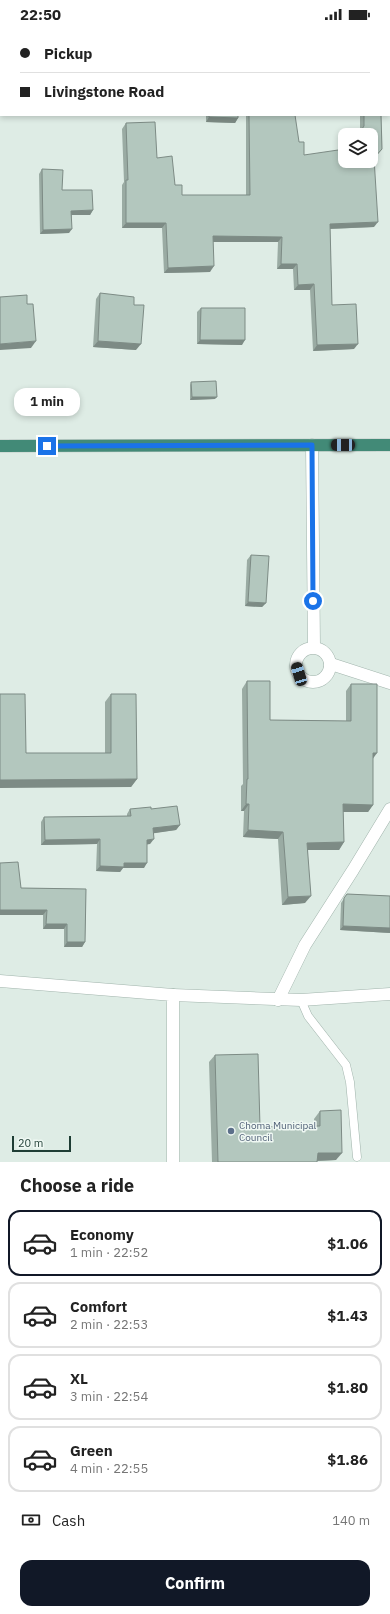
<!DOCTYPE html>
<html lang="en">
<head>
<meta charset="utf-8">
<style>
	body { margin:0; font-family:"IBM Plex Sans",sans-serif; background:#f2f2f2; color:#222; height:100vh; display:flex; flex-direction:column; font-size:15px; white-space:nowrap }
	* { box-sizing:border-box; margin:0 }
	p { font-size:13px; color:#767676 }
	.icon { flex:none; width:22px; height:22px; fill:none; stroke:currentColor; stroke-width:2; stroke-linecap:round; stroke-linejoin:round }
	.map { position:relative; height:1134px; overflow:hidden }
	.drawer { display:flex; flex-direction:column; background:#fff; flex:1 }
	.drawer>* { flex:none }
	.guide { position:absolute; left:0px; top:0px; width:390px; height:88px; box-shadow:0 2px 6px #0003; display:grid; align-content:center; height:88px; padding:0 20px; background:#fff }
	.controls { position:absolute; left:338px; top:100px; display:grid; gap:8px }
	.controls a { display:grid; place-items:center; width:40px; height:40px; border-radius:8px; background:#fff; box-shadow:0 2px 6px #0003; font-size:20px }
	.scale { position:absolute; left:12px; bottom:10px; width:59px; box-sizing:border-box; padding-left:4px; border:2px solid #1e3d34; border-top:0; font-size:11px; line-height:14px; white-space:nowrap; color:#1e3d34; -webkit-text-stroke:3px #eff8f3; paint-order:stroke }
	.end { position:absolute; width:18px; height:18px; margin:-9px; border:5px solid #1a73e8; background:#fff; box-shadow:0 0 0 2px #fff }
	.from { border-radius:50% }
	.bubble { position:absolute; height:28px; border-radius:12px; background:#fff; box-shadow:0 2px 6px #0003; font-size:13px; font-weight:700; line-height:28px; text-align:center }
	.car { position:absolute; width:12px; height:24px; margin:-12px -6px; border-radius:5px; box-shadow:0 0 3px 1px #0007; background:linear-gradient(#222 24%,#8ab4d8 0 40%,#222 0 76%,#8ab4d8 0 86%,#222 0) }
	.guide b { display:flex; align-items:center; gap:14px; height:38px; font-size:15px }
	.guide b+b { border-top:1px solid #e0e0e0 }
	.guide i { width:10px; height:10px; background:#222 }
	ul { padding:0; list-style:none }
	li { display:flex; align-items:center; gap:12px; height:66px; margin:0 8px 6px; padding:0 12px; border:2px solid #e0e0e0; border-radius:12px }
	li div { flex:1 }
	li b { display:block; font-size:15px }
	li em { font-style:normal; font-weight:700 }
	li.selected { border-color:#111827 }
	li>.icon { width:36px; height:36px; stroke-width:1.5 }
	h2 { padding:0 20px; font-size:18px; line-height:48px }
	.pay { display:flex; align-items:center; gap:10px; height:44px; padding:0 20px; font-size:15px }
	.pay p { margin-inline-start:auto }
	.cta { display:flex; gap:8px; margin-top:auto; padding:8px 20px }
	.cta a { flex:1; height:46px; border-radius:12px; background:#111827; color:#fff; font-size:16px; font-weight:700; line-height:46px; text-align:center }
	.status { display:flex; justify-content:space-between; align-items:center; height:28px; padding:0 20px; background:#fff; direction:ltr }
	.status svg { height:11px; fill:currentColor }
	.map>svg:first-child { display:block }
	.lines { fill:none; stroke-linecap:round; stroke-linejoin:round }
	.service-casing { stroke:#a1b4ac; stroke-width:9 }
	.minor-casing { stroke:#a1b4ac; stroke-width:13 }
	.trunk-casing { stroke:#c0c9c6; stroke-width:13 }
	.service { stroke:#fff; stroke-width:8 }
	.minor { stroke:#fff; stroke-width:12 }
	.trunk { stroke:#428a77; stroke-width:12 }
	.wall { fill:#9aaba3 }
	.shaded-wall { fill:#7d8b85 }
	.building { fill:#b3c7be; stroke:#7d8b85 }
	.route { stroke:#1a73e8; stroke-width:5 }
	.service-dot { fill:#5c6f8a; stroke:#eff8f3; stroke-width:1.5 }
	.labels { text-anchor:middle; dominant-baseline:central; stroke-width:3; stroke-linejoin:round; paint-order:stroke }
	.service-label { font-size:10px; fill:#4e5e75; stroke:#eff8f3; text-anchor:start }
</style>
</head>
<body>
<div class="status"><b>22:50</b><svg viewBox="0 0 49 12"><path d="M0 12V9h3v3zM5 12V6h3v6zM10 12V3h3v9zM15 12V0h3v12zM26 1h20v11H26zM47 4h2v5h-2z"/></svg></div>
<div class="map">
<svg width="390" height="1134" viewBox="0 0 390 1134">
	<rect width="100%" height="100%" fill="#deece5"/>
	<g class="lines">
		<defs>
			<path id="service" d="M301 972 308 988 346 1037 350 1054 357 1129"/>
			<g id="minor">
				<path d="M389 19H390"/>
				<path d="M0 42H1"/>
				<path d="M312 417 314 619"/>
				<circle cx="313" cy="637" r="17"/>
				<path d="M331 636 390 655"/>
				<path d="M0 953 173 967V1134"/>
				<path d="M173 967 301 972 390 966"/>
				<path d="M278 972 305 917 353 842 390 781"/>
			</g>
			<path id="trunk" d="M0 418 390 417"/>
		</defs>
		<use href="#service" class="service-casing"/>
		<use href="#minor" class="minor-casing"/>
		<use href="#trunk" class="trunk-casing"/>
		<use href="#service" class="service"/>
		<use href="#minor" class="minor"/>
		<use href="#trunk" class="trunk"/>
	</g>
	<g class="wall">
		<path d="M206 87H238V90L235 95 206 94Z"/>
		<path d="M246 87H249L299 114 304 127 345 133 360 104V87H381L382 121 374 130V199L330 201 332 277 354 321 313 323 310 262H294L293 241H277L278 214H213L210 244 164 245 162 200H122V157L124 154 122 101 126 95 157 130 182 167H246Z"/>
		<path d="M42 141 62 162 93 182 90 187H72L69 205 40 206 39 146Z"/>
		<path d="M100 265 134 277 136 322 93 319 96 271Z"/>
		<path d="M201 280 242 317 197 316V284Z"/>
		<path d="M191 354 215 371 190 372V357Z"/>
		<path d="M251 527 266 575 262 579 245 578 247 532Z"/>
		<path d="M247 653 270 692 346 693V663L351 656 373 731V777L368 784H343L344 814 339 822H308L305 875 282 877 278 811 243 809 244 783H241V758L243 756 242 661Z"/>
		<path d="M111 666 137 751 131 759 105 725V674Z"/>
		<path d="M130 781H151L180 797 176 802 153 805 150 816H147L144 840H123L120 844 96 843 97 816 41 817V794L44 789 127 788V786Z"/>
		<path d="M0 835 21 860 86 861 85 914 82 919H64V901H43V887H0Z"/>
		<path d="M347 866 390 868V905L340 902 341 875Z"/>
		<path d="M215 1027 260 1099 315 1098 314 1091 320 1083 336 1132 317 1133V1134H212L209 1034Z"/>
	</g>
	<g class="shaded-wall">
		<rect x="150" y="0" width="29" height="1"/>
		<path d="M209 89 238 90 235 95 206 94Z"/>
		<path d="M93 182 90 187H68L71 183Z"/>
		<path d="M378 194 374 199 326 201 330 196Z"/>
		<path d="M126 195H166L162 200H122Z"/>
		<path d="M72 201 69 205 40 206 43 202Z"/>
		<path d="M213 208 282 209 278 214H209Z"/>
		<path d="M281 236H297L293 241H277Z"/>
		<path d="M214 238 210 244 164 245 168 240Z"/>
		<path d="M314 256 310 262H294L298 257Z"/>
		<path d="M200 312H245L242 317 197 316Z"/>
		<path d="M36 313 31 320 0 322V316Z"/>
		<path d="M98 313 141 316 136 322 93 319Z"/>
		<path d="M358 316 354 321 313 323 317 317Z"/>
		<path d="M192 369H217L215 371 190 372Z"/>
		<path d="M248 574 266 575 262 579 245 578Z"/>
		<path d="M373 725H377L372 732Z"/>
		<path d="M137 751 131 759 0 760V752Z"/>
		<path d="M246 776H249L244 783H241Z"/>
		<path d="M343 776 373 777 368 784H338Z"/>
		<path d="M180 797 176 802 149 806 153 800Z"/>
		<path d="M248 802 283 804 278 811 243 809Z"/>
		<path d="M100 811 97 816 41 817 45 812Z"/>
		<path d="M154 811 150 816 144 817 147 812Z"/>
		<path d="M344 814 339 822H302L307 815Z"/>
		<path d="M124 835H147L144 840H123L120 844 96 843 100 838Z"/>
		<path d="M311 868 305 875 282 877 288 869Z"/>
		<path d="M0 882H47L43 887H0Z"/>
		<path d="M46 896H67L64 901H43Z"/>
		<path d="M343 898 390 900V905L340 902Z"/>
		<path d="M67 914H85L82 919H64Z"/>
		<path d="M318 1125H342L336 1132 313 1133Z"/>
	</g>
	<g class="building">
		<rect x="282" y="0" width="85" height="1"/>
		<path d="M209 87H238V90L209 89Z"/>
		<path d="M249 87H295L299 114H304V127L345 121V133H371V107H358L364 98V87H381L382 121 374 130 378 194 330 196 332 277 356 276 358 316 317 317 314 256 298 257 297 236H281L282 209 213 208 214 238 168 240 166 195H126V152H128L126 95 155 94 157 130 172 128 175 157H182V167H250Z"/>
		<path d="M42 141 63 142 62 162H92L93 182 71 183 72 201 43 202Z"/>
		<path d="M100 265 134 269V277H144L141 316 98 313Z"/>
		<path d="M27 267V276H33L36 313 0 316V269Z"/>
		<path d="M201 280H245V312H200Z"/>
		<path d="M216 353 217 369H192L191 354Z"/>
		<path d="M251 527 269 528 266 575 248 574Z"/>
		<path d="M247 653H270V692L351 693V656H377V725H373V777L343 776 344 814 307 815 311 868 288 869 283 804 248 802 249 776H246L247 751H248Z"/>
		<path d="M0 666H25L26 725H111V666H136L137 751 0 752Z"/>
		<path d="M177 778 180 797 153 800 154 811 147 812V835H124V839L100 838V811L45 812 44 789 131 788 130 781 151 779V781Z"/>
		<path d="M18 834 21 860 86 861 85 914H67V896H46L47 882H0V835Z"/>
		<path d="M347 866 390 868V900L343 898 344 870Z"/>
		<path d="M258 1026 260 1099 320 1098V1083L341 1082 342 1125H318L317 1134H218L215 1027Z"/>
	</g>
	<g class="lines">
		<path class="route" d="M47 418 312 417 313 573"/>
	</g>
	<circle class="service-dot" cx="231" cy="1103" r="4"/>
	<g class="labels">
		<g class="service-label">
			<text x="239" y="1097">Choma Municipal<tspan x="239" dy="12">Council</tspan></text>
		</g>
	</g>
</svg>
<div class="controls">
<a><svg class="icon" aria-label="layers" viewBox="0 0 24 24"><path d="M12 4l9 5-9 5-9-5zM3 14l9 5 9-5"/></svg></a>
</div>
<div class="scale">20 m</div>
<i class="end from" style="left:313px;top:573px"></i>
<i class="end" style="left:47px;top:418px"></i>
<div class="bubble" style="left:14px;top:360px;width:66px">1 min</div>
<i class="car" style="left:343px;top:417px;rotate:270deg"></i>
<i class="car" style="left:299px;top:646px;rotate:343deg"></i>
<div class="guide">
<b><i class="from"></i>Pickup</b>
<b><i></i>Livingstone Road</b>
</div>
</div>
<section class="drawer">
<h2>Choose a ride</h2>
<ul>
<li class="selected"><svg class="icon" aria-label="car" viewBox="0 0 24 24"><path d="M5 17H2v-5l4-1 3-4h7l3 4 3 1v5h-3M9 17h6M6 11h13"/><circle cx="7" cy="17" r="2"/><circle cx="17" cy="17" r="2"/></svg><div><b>Economy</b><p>1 min · 22:52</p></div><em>$1.06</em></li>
<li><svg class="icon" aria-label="car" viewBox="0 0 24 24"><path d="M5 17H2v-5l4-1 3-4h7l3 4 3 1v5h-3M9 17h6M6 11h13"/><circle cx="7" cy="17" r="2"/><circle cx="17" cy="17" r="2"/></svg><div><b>Comfort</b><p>2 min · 22:53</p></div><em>$1.43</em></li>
<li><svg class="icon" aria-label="car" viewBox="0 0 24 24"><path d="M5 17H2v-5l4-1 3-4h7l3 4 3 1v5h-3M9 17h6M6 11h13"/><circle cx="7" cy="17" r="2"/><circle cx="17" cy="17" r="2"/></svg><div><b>XL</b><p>3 min · 22:54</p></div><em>$1.80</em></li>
<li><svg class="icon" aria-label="car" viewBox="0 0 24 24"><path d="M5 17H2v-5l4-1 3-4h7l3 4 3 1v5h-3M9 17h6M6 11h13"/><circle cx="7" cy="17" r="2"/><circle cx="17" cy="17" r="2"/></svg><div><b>Green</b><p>4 min · 22:55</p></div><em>$1.86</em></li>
</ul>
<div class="pay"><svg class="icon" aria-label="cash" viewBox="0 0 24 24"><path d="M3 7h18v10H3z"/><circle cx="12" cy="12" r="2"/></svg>Cash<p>140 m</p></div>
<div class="cta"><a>Confirm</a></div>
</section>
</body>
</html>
